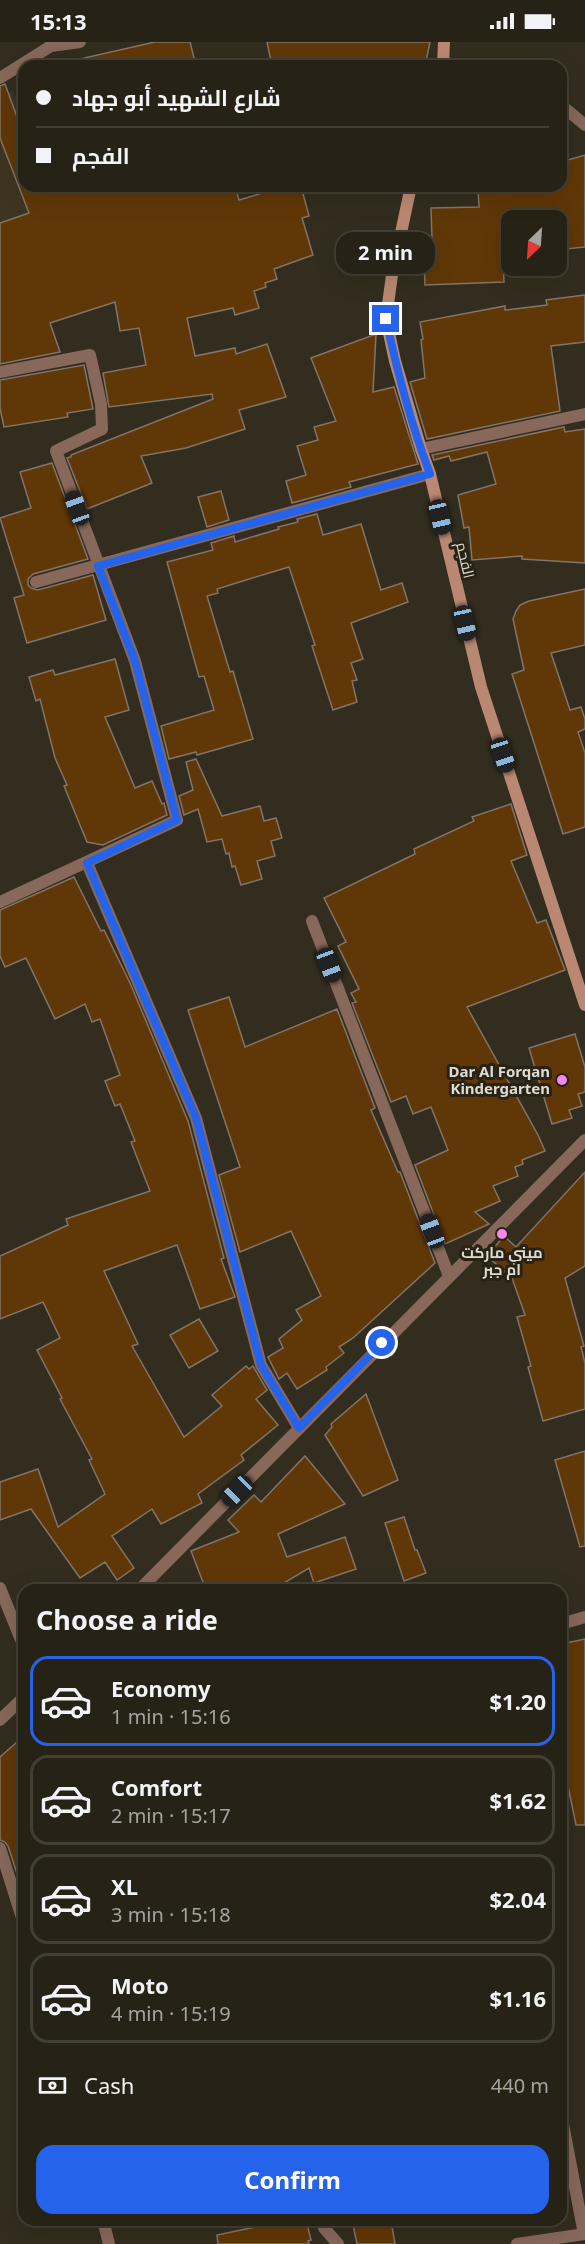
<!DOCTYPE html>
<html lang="en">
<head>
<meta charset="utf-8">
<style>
	body { margin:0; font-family:"Noto Sans",Cairo,sans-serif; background:#322f23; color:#f1f3f6; height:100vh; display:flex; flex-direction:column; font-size:22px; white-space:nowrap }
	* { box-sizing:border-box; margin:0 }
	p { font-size:20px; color:#a4a4a1 }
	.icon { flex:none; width:33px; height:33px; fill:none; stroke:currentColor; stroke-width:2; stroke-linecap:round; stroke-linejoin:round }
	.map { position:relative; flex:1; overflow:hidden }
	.sheet { position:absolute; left:18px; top:1542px; width:549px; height:642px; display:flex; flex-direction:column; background:#262216; border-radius:18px; box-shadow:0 6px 24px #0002,0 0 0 2px #423f35 }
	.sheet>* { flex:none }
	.hud { position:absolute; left:18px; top:18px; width:549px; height:132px; border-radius:18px; box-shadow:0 6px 24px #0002,0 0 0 2px #423f35; display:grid; align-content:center; height:132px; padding:0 18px; background:#262216 }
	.needle { width:39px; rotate:205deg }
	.buttons { position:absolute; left:501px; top:168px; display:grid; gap:12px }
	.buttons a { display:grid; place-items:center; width:66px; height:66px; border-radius:12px; background:#262216; box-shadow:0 6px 24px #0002,0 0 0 2px #423f35; font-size:30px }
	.end { position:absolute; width:27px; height:27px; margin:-14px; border:8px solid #2563eb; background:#fff; box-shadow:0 0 0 3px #fff }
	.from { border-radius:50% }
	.bubble { position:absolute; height:42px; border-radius:18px; background:#262216; box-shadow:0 6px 24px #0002,0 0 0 2px #423f35; font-size:20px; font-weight:700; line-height:42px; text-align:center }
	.car { position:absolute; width:18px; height:36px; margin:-18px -9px; border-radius:8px; box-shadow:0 0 4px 2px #0007; background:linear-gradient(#222 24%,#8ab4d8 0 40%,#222 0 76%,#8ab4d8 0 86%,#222 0) }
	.hud b { display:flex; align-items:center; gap:21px; height:57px; font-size:22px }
	.hud b+b { border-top:2px solid #423f35 }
	.hud i { width:15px; height:15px; background:#f1f3f6 }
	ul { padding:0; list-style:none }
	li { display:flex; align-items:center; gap:18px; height:90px; margin:0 12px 9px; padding:0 6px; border:3px solid #423f35; border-radius:18px }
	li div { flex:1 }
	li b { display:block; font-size:22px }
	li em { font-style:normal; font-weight:700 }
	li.selected { border-color:#2563eb }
	li>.icon { width:54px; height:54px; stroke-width:1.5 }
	h2 { padding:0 18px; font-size:27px; line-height:72px }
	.pay { display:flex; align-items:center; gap:15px; height:66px; padding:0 18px; font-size:22px }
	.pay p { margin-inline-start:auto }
	.button { display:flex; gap:12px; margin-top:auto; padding:12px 18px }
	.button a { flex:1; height:69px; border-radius:18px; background:#2563eb; color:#fff; font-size:24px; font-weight:700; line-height:69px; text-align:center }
	.status { display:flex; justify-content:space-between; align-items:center; height:42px; padding:0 30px; background:#262216; direction:ltr }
	.status svg { height:16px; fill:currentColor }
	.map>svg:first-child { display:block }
	.built { fill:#3d3521 }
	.building { fill:#603707; stroke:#827468; stroke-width:1.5 }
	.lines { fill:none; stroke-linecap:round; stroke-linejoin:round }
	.lane { stroke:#87685a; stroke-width:12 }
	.street { stroke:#87685a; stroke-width:12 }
	.secondary { stroke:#ba8872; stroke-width:12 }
	.route { stroke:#2563eb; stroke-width:8 }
	.poi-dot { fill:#f788eb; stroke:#282315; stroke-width:2 }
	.labels { text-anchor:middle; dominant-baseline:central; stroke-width:6; stroke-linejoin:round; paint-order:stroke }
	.street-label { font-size:15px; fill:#dfdbd2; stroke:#282315 }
	.poi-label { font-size:15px; font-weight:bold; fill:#dfdbd2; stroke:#282315; text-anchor:end }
</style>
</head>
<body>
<div class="status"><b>15:13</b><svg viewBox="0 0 49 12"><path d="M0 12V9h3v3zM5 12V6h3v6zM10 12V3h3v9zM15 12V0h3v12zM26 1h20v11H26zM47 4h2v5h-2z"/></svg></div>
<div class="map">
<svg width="585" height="2202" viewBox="0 0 585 2202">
	<rect width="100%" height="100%" fill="#322d1e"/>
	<path class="built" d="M13 48 24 75V144H50L72 202 0 226V55Z"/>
	<g class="building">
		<path d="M155 0H190L196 24H85L84 16Z"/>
		<path d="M267 0H430L425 24H272Z"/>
		<path d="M5 42 24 94V144H50L52 150 71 144H235L239 158 286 144H301L309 174 302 176 313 213 274 227 277 237 265 241 266 245 254 249 259 266 235 273 233 266 187 276 195 314 235 306 236 312 267 302 286 355 239 368 245 387 186 406 141 414 152 441 87 467 67 416 71 415V413L213 357 212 352 109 365 103 331 146 323 139 286 120 289 115 260 50 281 60 310 0 322V181L29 171 0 96V44Z"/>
		<path d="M585 113V205L556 208V178H512V195L502 196 504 240 425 243 423 196H432L431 166 479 165 478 147H486V144H561V120Z"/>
		<path d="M585 253V300L551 304 560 369 427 397 410 340 425 336 421 298 423 297 420 280 505 264V268L547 263 546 258Z"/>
		<path d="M376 292 373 350 394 345 418 422 349 440 351 445 292 461 286 439 306 433 297 404 318 398 314 385 336 379 311 316Z"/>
		<path d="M84 323 93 367 67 371 68 375 4 385 0 366V338Z"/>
		<path d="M564 385 565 390 585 387V521L522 517V514L472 518 469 485 464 486 458 453 496 442 487 410 451 419 449 414 434 418 432 413Z"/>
		<path d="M52 421 88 517 33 532 28 537V543L31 546 38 548 93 533 106 578 27 601 14 556 24 553 0 476 31 466 20 430Z"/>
		<path d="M221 449 229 478 207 485 198 455Z"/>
		<path d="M317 472 323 493 361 482 381 548 402 541 408 560 351 581 363 617 351 621 357 638 352 639 357 660 333 668 312 604 315 603 289 525 246 538 217 547 218 551 207 554 230 630 233 629 253 697 197 713 196 710 169 717 161 684 214 668 204 634 199 635 167 520 213 508 211 501 234 494 235 500 279 487 278 485 298 480 297 477Z"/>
		<path d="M585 547V603L551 611 570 668 581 665 585 677V687L578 690 585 711V785L563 792 512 632 524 628 513 577 516 569 520 563 529 559Z"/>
		<path d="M115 617 129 668 105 675 135 746 152 739 162 762 164 761 167 773 103 803 87 800 64 744 67 743 55 716 40 657 36 659 29 635 53 628 55 633Z"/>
		<path d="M196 717 222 774 260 764 264 779 276 776 282 796 271 799 275 814 257 819 262 837 241 843 235 824 232 825 229 811 226 812 222 797 207 800 198 767 184 773 179 754 193 748 186 720Z"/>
		<path d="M511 762 527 813 511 819 537 881 546 878 565 928 467 965 538 1093 545 1109 522 1118 523 1122 515 1125 518 1134 493 1144 500 1159 475 1170 489 1182 445 1202 415 1123 448 1108 431 1065 413 1072 406 1054 391 1060 352 961 356 960 351 951 359 947 338 904 346 900 324 856 415 812 414 807 474 779 472 775Z"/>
		<path d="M74 835 101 889 104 888 130 941 188 1079 224 1216 221 1217 235 1255 200 1267 177 1203 104 1229 138 1302 132 1304 184 1395 222 1364 212 1353 246 1324 249 1327 253 1324 267 1348 256 1357 278 1383 241 1413 244 1418 198 1452 202 1461 161 1482 152 1467 112 1494 134 1526 117 1538 105 1520 80 1536 31 1467 0 1478V1440L38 1427 58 1485 105 1452 89 1418 92 1417 60 1357 62 1356 37 1308 60 1296 43 1260 0 1277V1214L68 1183 66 1177 150 1149 131 1100 135 1099 120 1062 115 1064 105 1039 120 1033 100 977 92 980 85 962 55 977 26 916 5 925 0 914V868Z"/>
		<path d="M229 955 245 1005 337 967 375 1066 371 1068 398 1130H400L435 1221 353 1296 339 1305 344 1311 326 1325 327 1328 297 1347 287 1331 279 1337 268 1315 283 1306 279 1297 302 1278 296 1268 321 1254 291 1189 240 1210 219 1133 240 1125 188 968Z"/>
		<path d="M575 992 585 1025V1050L578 1052 582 1064 569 1068 572 1076 552 1082 529 1006Z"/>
		<path d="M585 1130V1224L565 1236 584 1304 581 1305 585 1321V1367L543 1379 528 1325 531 1324 517 1275 525 1273 512 1236 487 1214 504 1194 516 1205Z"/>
		<path d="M199 1277 218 1309 189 1326 170 1293Z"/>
		<path d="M366 1352 398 1438 363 1454 325 1393 332 1385 331 1382Z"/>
		<path d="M585 1409V1504L580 1505 555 1418Z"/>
		<path d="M305 1414 345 1462 278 1492 287 1515 345 1495 356 1527 314 1541 309 1526 272 1548H206L191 1509 239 1490 228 1478 254 1453 261 1460Z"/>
		<path d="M404 1475 415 1508H417L426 1531 404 1539 385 1481Z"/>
		<path d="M585 1597V1783H576L561 1710V1602Z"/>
		<path d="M24 1694V1846L22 1847 8 1804 5 1800 0 1798V1715Z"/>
		<path d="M289 2178H306L311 2198 308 2199 309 2202H218L217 2193Z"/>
		<path d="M352 2178H391L395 2202H357Z"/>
	</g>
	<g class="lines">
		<g class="lane">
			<path d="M0 330 90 313 101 362 102 387 56 409 135 619 177 778 0 860"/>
			<path d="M561 1582 585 1575"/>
			<path d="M0 1806 24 1882"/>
			<path d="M561 2072 584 2192"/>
			<path d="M103 2178 109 2202"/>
			<path d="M322 2178 324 2186 338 2202"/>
		</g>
		<g class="street">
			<path d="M0 36 51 4 80 0"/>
			<path d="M561 66 567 68 585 83"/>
			<path d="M421 407 585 372"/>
			<path d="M36 540 430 432"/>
			<path d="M87 821 196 1076 261 1323 299 1386"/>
			<path d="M312 879 449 1234"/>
			<path d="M0 1546 24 1605"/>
			<path d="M139 1548 585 1098"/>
			<path d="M0 1678 24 1655"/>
			<path d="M517 2202 585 2192"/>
		</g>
		<g class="secondary">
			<path d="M443 24 444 0"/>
			<path d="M411 144 392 233 386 277 395 319 421 407 430 432 481 645 585 963"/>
		</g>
	</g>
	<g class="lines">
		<path class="route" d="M382 1301 299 1386 261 1323 196 1076 87 821 177 778 135 619 98 524 430 432C411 382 397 329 386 277"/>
	</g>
	<g class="poi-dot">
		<circle cx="562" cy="1038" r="6"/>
		<circle cx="502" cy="1192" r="6"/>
	</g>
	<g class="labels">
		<g class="street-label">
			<text transform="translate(466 518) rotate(77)">الفجم</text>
		</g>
		<g class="poi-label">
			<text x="550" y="1029">Dar Al Forqan<tspan x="550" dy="17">Kindergarten</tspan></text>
			<text x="502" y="1210" text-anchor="middle">ميني ماركت<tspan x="502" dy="17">ام جبر</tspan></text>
		</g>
	</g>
</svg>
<div class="buttons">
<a><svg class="needle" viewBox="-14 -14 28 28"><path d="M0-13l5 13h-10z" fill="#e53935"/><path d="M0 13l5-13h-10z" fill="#a4a4a1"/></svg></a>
</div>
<i class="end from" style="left:382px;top:1301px"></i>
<i class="end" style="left:386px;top:277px"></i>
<div class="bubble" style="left:336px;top:190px;width:99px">2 min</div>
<i class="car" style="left:77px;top:466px;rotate:340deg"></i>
<i class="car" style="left:440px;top:475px;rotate:167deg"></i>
<i class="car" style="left:465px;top:581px;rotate:167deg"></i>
<i class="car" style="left:503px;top:713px;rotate:162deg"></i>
<i class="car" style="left:329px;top:923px;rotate:159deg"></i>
<i class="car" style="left:432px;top:1189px;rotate:339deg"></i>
<i class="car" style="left:237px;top:1449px;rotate:225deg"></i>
<div class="hud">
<b><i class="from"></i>شارع الشهيد أبو جهاد</b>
<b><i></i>الفجم</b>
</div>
<section class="sheet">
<h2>Choose a ride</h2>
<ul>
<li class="selected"><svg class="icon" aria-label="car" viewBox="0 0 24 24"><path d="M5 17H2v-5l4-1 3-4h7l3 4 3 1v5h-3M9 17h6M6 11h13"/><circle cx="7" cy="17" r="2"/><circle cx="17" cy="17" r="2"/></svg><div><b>Economy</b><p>1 min · 15:16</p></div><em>$1.20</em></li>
<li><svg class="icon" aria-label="car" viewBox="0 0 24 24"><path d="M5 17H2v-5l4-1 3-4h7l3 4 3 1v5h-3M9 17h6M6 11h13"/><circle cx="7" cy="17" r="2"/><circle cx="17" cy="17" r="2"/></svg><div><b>Comfort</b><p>2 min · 15:17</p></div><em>$1.62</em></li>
<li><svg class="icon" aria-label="car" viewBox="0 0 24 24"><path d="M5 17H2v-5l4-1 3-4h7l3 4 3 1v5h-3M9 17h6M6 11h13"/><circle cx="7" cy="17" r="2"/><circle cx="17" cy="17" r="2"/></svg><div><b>XL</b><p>3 min · 15:18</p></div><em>$2.04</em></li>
<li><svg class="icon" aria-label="car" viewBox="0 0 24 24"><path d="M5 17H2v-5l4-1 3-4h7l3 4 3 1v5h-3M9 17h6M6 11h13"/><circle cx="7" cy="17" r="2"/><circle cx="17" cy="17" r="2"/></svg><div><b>Moto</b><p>4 min · 15:19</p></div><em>$1.16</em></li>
</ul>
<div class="pay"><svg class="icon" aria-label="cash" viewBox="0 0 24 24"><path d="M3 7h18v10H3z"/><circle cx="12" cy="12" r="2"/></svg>Cash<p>440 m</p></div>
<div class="button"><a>Confirm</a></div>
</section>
</div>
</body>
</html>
